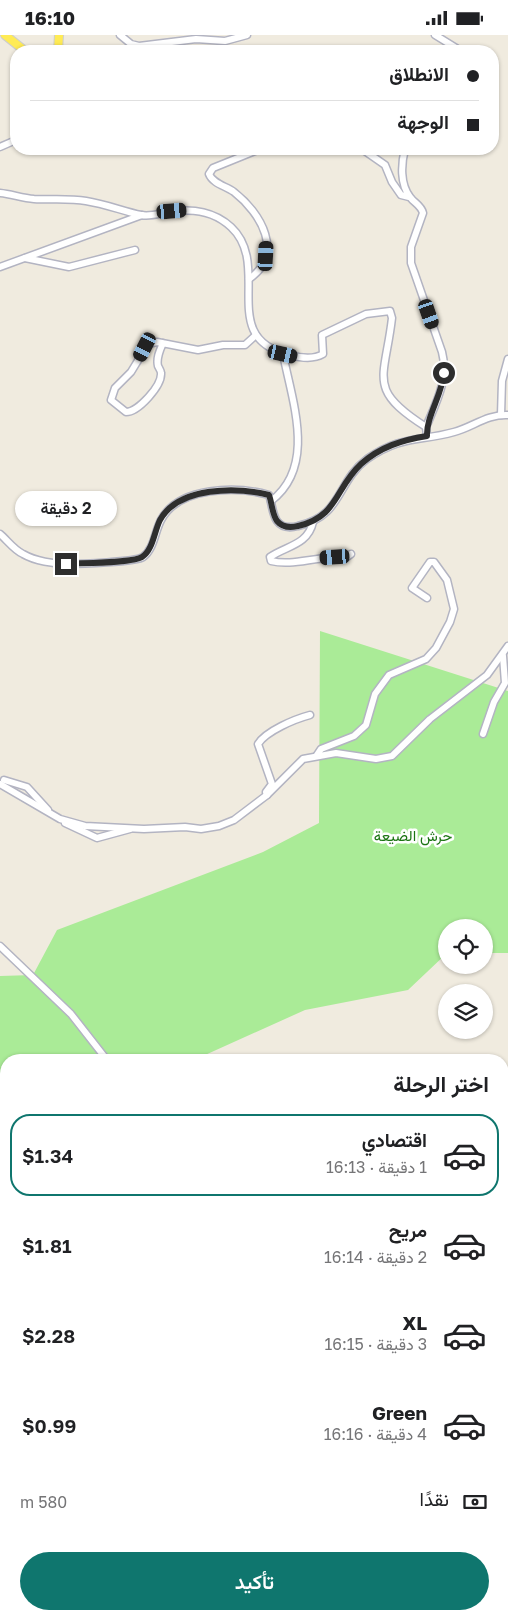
<!DOCTYPE html>
<html lang="ar">
<head>
<meta charset="utf-8">
<style>
	body { margin:0; font-family:"Golos Text",Vazirmatn,sans-serif; background:#f2f2f2; color:#202124; direction:rtl; height:100vh; display:flex; flex-direction:column; font-size:19px; white-space:nowrap }
	* { box-sizing:border-box; margin:0 }
	p { font-size:16px; color:#757577 }
	.icon { flex:none; width:28px; height:28px; fill:none; stroke:currentColor; stroke-width:2; stroke-linecap:round; stroke-linejoin:round }
	.map { position:relative; flex:1; overflow:hidden; direction:ltr }
	.sheet { position:absolute; left:0px; top:1019px; width:509px; height:566px; display:flex; flex-direction:column; background:#fff; border-radius:20px 20px 0 0; box-shadow:0 1px 4px #0004; direction:rtl }
	.sheet>* { flex:none }
	.top-card { position:absolute; left:10px; top:10px; width:489px; height:110px; border-radius:20px; box-shadow:0 1px 4px #0004; direction:rtl; display:grid; align-content:center; height:110px; padding:0 20px; background:#fff }
	.fabs { position:absolute; left:438px; top:884px; display:grid; gap:10px }
	.fabs a { display:grid; place-items:center; width:55px; height:55px; border-radius:50%; background:#fff; box-shadow:0 1px 4px #0004; font-size:25px }
	.end { position:absolute; width:22px; height:22px; margin:-11px; border:6px solid #2e2e2e; background:#fff; box-shadow:0 0 0 2px #fff }
	.from { border-radius:50% }
	.bubble { position:absolute; height:35px; border-radius:18px; background:#fff; box-shadow:0 1px 4px #0004; font-size:16px; font-weight:600; line-height:35px; text-align:center; direction:rtl }
	.car { position:absolute; width:15px; height:30px; margin:-15px -8px; border-radius:6px; box-shadow:0 0 4px 1px #0007; background:linear-gradient(#222 24%,#8ab4d8 0 40%,#222 0 76%,#8ab4d8 0 86%,#222 0) }
	.top-card b { display:flex; align-items:center; gap:18px; height:48px; font-size:19px }
	.top-card b+b { border-top:1px solid #e0e0e0 }
	.top-card i { width:12px; height:12px; background:#202124 }
	ul { padding:0; list-style:none }
	li { display:flex; align-items:center; gap:15px; height:82px; margin:0 10px 8px; padding:0 10px; border:2px solid transparent; border-radius:20px }
	li div { flex:1 }
	li b { display:block; font-size:19px }
	li em { font-style:normal; font-weight:600 }
	li.selected { border-color:#0f766e }
	li>.icon { width:45px; height:45px; stroke-width:1.5 }
	h2 { padding:0 20px; font-size:22px; line-height:60px }
	.pay { display:flex; align-items:center; gap:12px; height:55px; padding:0 20px; font-size:19px }
	.pay p { margin-inline-start:auto }
	.cta { display:flex; gap:10px; margin-top:auto; padding:10px 20px }
	.cta a { flex:1; height:58px; border-radius:30px; background:#0f766e; color:#fff; font-size:20px; font-weight:600; line-height:58px; text-align:center }
	.status { display:flex; justify-content:space-between; align-items:center; height:35px; padding:0 25px; background:#fff; direction:ltr }
	.status svg { height:14px; fill:currentColor }
	.map>svg:first-child { display:block }
	.green { fill:#aaeb97 }
	.lines { fill:none; stroke-linecap:round; stroke-linejoin:round }
	.minor-casing { stroke:#b3b4c2; stroke-width:9 }
	.major-casing { stroke:#cdcdcd; stroke-width:10 }
	.minor { stroke:#fff; stroke-width:6 }
	.major { stroke:#ffeb55; stroke-width:8 }
	.route { stroke:#2e2e2e; stroke-width:6 }
	.labels { text-anchor:middle; dominant-baseline:central; stroke-width:5; stroke-linejoin:round; paint-order:stroke }
	.park-label { font-size:15px; fill:#1c7513; stroke:#fff }
</style>
</head>
<body>
<div class="status"><b>16:10</b><svg viewBox="0 0 49 12"><path d="M0 12V9h3v3zM5 12V6h3v6zM10 12V3h3v9zM15 12V0h3v12zM26 1h20v11H26zM47 4h2v5h-2z"/></svg></div>
<div class="map">
<svg width="508" height="1584" viewBox="0 0 508 1584">
	<rect width="100%" height="100%" fill="#f0ebdf"/>
	<g class="green">
		<path d="M320 596 508 656V918H484V892H446V919L408 955 305 975 194 1025H6V1579H296L289 1584H0V941L33 940 57 895 263 817 319 788Z"/>
		<path d="M508 1193V1414L503 1418 502 1196Z"/>
	</g>
	<g class="lines">
		<defs>
			<g id="minor">
				<path d="M120 0 131 9 139 11 196 4 225 6 247 0"/>
				<path d="M435 0 461 16"/>
				<path d="M0 112 16 105"/>
				<path d="M362 114 385 130 392 147 401 160 409 162"/>
				<path d="M405 114C401 129 400 149 410 162 414 168 421 170 423 178L411 212V228L442 317C449 344 436 368 426 392"/>
				<path d="M0 158C11 159 22 163 34 164 51 165 69 163 86 166 105 169 123 176 141 180 151 182 161 178 171 177 193 173 215 177 231 192 273 231 216 304 290 320 301 323 313 325 323 319L322 300 366 279 390 276 392 283C385 344 366 354 426 392L427 401"/>
				<path d="M25 223 69 232 135 215"/>
				<path d="M0 232 142 180"/>
				<path d="M249 244C285 219 261 178 234 157 226 151 213 149 209 139L213 133 260 114"/>
				<path d="M163 308C160 315 156 323 158 331 159 333 161 336 161 338 162 351 138 377 126 377L111 365 115 353 131 337 148 309 157 307 198 315 223 310H245L256 300"/>
				<path d="M501 380 502 346 508 324"/>
				<path d="M271 466C317 431 292 366 283 319"/>
				<path d="M313 487C308 510 286 511 270 522L271 526C295 532 320 519 344 524L351 519"/>
				<path d="M0 499C7 505 14 515 23 519 35 526 54 529 67 529 79 529 136 527 143 522 154 514 155 496 161 485 179 451 237 451 269 460 272 468 272 479 277 486 282 493 290 493 298 491 343 481 336 447 367 424 402 400 418 407 454 397 473 392 487 379 508 380"/>
				<path d="M483 699 494 667 505 648 503 621"/>
				<path d="M317 720 321 714 354 701 366 690 375 659 389 640 426 624 436 613 450 587 454 574 447 545 434 527H430L412 553 427 563"/>
				<path d="M4 745 27 752 48 775"/>
				<path d="M0 749 60 784 85 791 144 794 185 792 201 794 219 791 234 785 267 760 303 724 336 718 376 724 392 721 430 684 487 640 508 611"/>
				<path d="M267 760 266 757 272 749 258 709C266 696 295 684 310 680"/>
				<path d="M65 788 97 803 130 794"/>
				<path d="M0 911 71 979 107 1025"/>
				<path d="M502 1073H508"/>
				<path d="M502 1128 508 1124"/>
				<path d="M502 1351 508 1349"/>
				<path d="M502 1408 508 1399"/>
			</g>
			<g id="major">
				<path d="M5 0 25 16"/>
				<path d="M58 16 59 0"/>
			</g>
		</defs>
		<use href="#minor" class="minor-casing"/>
		<use href="#major" class="major-casing"/>
		<use href="#minor" class="minor"/>
		<use href="#major" class="major"/>
	</g>
	<g class="lines">
		<path class="route" d="M66 529C80 528 133 528 142 522 153 515 154 497 160 485 179 451 237 452 269 460 272 468 272 479 277 486 282 492 290 493 298 491 338 482 335 453 361 429 380 412 402 405 427 401 426 382 442 360 444 338"/>
	</g>
	<g class="labels">
		<g class="park-label">
			<text x="413" y="800">حرش الضيعة</text>
		</g>
	</g>
</svg>
<div class="fabs">
<a><svg class="icon" aria-label="locate" viewBox="0 0 24 24"><circle cx="12" cy="12" r="6"/><path d="M12 2v4M12 18v4M2 12h4M18 12h4"/></svg></a>
<a><svg class="icon" aria-label="layers" viewBox="0 0 24 24"><path d="M12 4l9 5-9 5-9-5zM3 14l9 5 9-5"/></svg></a>
</div>
<i class="end from" style="left:444px;top:338px"></i>
<i class="end" style="left:66px;top:529px"></i>
<div class="bubble" style="left:15px;top:456px;width:102px">2 دقيقة</div>
<i class="car" style="left:172px;top:176px;rotate:85deg"></i>
<i class="car" style="left:266px;top:221px;rotate:3deg"></i>
<i class="car" style="left:429px;top:279px;rotate:161deg"></i>
<i class="car" style="left:145px;top:312px;rotate:207deg"></i>
<i class="car" style="left:283px;top:319px;rotate:103deg"></i>
<i class="car" style="left:335px;top:522px;rotate:266deg"></i>
<div class="top-card">
<b><i class="from"></i>الانطلاق</b>
<b><i></i>الوجهة</b>
</div>
<section class="sheet">
<h2>اختر الرحلة</h2>
<ul>
<li class="selected"><svg class="icon" aria-label="car" viewBox="0 0 24 24"><path d="M5 17H2v-5l4-1 3-4h7l3 4 3 1v5h-3M9 17h6M6 11h13"/><circle cx="7" cy="17" r="2"/><circle cx="17" cy="17" r="2"/></svg><div><b>اقتصادي</b><p>1 دقيقة · 16:13</p></div><em>$1.34</em></li>
<li><svg class="icon" aria-label="car" viewBox="0 0 24 24"><path d="M5 17H2v-5l4-1 3-4h7l3 4 3 1v5h-3M9 17h6M6 11h13"/><circle cx="7" cy="17" r="2"/><circle cx="17" cy="17" r="2"/></svg><div><b>مريح</b><p>2 دقيقة · 16:14</p></div><em>$1.81</em></li>
<li><svg class="icon" aria-label="car" viewBox="0 0 24 24"><path d="M5 17H2v-5l4-1 3-4h7l3 4 3 1v5h-3M9 17h6M6 11h13"/><circle cx="7" cy="17" r="2"/><circle cx="17" cy="17" r="2"/></svg><div><b>XL</b><p>3 دقيقة · 16:15</p></div><em>$2.28</em></li>
<li><svg class="icon" aria-label="car" viewBox="0 0 24 24"><path d="M5 17H2v-5l4-1 3-4h7l3 4 3 1v5h-3M9 17h6M6 11h13"/><circle cx="7" cy="17" r="2"/><circle cx="17" cy="17" r="2"/></svg><div><b>Green</b><p>4 دقيقة · 16:16</p></div><em>$0.99</em></li>
</ul>
<div class="pay"><svg class="icon" aria-label="cash" viewBox="0 0 24 24"><path d="M3 7h18v10H3z"/><circle cx="12" cy="12" r="2"/></svg>نقدًا<p>580 m</p></div>
<div class="cta"><a>تأكيد</a></div>
</section>
</div>
</body>
</html>
